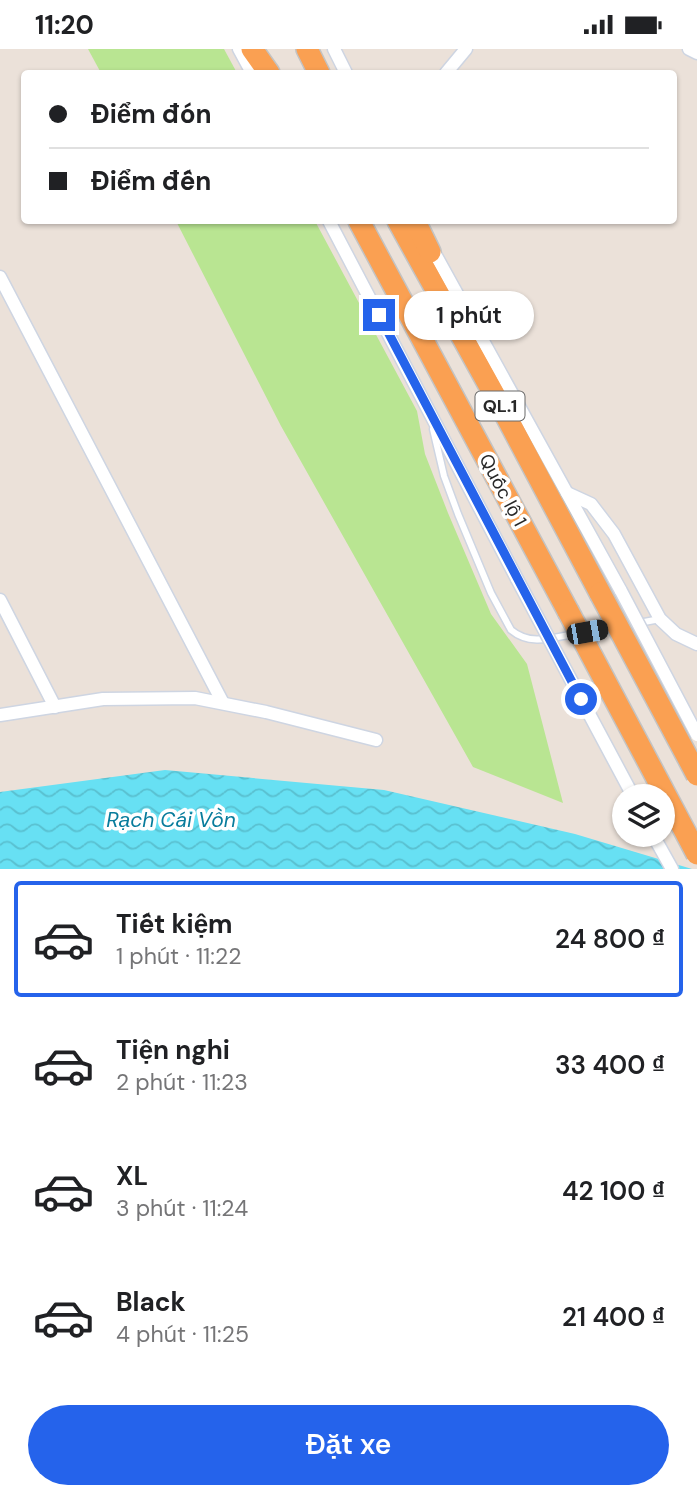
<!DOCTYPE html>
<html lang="vi">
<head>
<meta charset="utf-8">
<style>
	body { margin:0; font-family:"DM Sans",sans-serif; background:#f2f2f2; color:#202124; height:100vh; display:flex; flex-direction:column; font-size:26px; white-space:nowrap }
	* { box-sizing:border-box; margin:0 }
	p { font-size:23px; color:#757577 }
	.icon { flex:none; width:38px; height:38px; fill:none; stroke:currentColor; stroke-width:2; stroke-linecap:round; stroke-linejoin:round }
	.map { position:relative; height:820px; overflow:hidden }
	.side { display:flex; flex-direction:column; background:#fff; flex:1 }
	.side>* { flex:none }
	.top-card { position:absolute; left:21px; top:21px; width:656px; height:154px; border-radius:7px; box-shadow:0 2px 5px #0004; display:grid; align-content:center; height:154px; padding:0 28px; background:#fff }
	.buttons { position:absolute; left:612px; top:735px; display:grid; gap:14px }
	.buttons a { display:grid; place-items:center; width:63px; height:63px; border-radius:50%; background:#fff; box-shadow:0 2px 5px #0004; font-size:35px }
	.end { position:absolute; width:32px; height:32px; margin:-16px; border:9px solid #2563eb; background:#fff; box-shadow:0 0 0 4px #fff }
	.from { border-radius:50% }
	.bubble { position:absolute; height:49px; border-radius:24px; background:#fff; box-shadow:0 2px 5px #0004; font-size:23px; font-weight:600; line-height:49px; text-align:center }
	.car { position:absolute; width:21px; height:42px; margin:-21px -10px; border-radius:9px; box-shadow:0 0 5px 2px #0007; background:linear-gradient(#222 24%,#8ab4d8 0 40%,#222 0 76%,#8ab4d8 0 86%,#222 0) }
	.top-card b { display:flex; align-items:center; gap:24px; height:66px; font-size:26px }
	.top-card b+b { border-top:2px solid #e0e0e0 }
	.top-card i { width:18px; height:18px; background:#202124 }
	ul { padding:12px 0 0; list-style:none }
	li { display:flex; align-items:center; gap:21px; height:116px; margin:0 14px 10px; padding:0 14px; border:4px solid transparent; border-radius:7px }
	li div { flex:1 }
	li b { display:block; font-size:26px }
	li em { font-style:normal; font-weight:600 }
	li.on { border-color:#2563eb }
	li>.icon { width:63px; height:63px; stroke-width:1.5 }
	.primary-button { display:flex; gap:14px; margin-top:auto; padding:14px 28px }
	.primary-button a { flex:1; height:80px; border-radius:42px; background:#2563eb; color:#fff; font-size:28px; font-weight:600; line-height:80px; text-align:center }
	.status { display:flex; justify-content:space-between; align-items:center; height:49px; padding:0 35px; background:#fff; direction:ltr }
	.status svg { height:19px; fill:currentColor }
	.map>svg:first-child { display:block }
	.grass { fill:#b9e592 }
	.water { fill:url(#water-waves) }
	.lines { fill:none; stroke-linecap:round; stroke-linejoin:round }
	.service-casing { stroke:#ced5e2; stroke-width:9 }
	.minor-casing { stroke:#ced5e2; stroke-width:15 }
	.trunk-casing { stroke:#c3c3c3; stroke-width:24 }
	.service { stroke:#fff; stroke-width:6 }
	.minor { stroke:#fff; stroke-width:12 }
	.trunk { stroke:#faa052; stroke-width:21 }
	.minor-bridge-casing { stroke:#ced5e2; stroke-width:15; stroke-linecap:butt }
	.trunk-bridge-casing { stroke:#c3c3c3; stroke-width:24; stroke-linecap:butt }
	.minor-bridge { stroke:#fff; stroke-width:12 }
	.trunk-bridge { stroke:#faa052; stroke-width:21 }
	.route { stroke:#2563eb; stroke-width:9 }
	.labels { text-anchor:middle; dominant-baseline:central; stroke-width:7; stroke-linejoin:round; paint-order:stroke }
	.shield { fill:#fff; stroke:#686868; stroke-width:2 }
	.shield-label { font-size:18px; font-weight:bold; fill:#282828 }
	.street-label { font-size:19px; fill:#282828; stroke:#fff }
	.water-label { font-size:21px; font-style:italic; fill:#087c9c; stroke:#fff }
</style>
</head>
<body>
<div class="status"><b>11:20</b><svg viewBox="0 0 49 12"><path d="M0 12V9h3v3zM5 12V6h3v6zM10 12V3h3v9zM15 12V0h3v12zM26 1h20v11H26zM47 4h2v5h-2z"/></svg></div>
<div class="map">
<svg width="697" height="820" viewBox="0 0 697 820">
	<defs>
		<pattern id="water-waves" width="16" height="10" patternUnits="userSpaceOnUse" patternTransform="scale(1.75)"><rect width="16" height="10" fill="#67e0f3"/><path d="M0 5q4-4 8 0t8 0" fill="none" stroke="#59c0d0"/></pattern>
	</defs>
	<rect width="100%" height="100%" fill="#ebe1d9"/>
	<g class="grass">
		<path d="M88 0H224L237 24H101Z"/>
		<path d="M176 172H315L417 362 425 405 448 464 491 565 527 615 563 754 473 718 281 377Z"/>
	</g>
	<path class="water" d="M165 721 384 741 575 785 692 820H0V743Z"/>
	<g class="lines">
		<defs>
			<g id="service">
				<path d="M433 380 444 427 458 465 491 544 511 581C530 597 552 589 574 585"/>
				<path d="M623 577 660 570"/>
				<path d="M585 583 612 578"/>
			</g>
			<g id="minor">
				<path d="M239 0 252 24"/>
				<path d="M334 0 346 24"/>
				<path d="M689 0 697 4"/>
				<path d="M446 24 466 0"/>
				<path d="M329 172 517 530"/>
				<path d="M430 196 621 542"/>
				<path d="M0 228 223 654"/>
				<path d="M567 444 591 455 614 485 660 570 676 585 697 595"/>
				<path d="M0 551 55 658"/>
				<path d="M0 666 103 650 195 649 266 663 376 691"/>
				<path d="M653 786 672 820"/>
			</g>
			<g id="trunk">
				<path d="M252 0 269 24"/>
				<path d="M307 0 319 24"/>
				<path d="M359 172 568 562"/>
				<path d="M398 172 506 367 600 544"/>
				<path d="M415 172 430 203"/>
			</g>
		</defs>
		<use href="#service" class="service-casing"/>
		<use href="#minor" class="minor-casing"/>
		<use href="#trunk" class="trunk-casing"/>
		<use href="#service" class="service"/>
		<use href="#minor" class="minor"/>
		<use href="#trunk" class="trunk"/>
		<defs>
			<g id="minor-bridge">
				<path d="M517 530 633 747"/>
				<path d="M621 542 697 686"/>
			</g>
			<g id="trunk-bridge">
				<path d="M600 544 697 726"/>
				<path d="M568 562 697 805"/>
			</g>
		</defs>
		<use href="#minor-bridge" class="minor-bridge-casing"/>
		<use href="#trunk-bridge" class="trunk-bridge-casing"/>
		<use href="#minor-bridge" class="minor-bridge"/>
		<use href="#trunk-bridge" class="trunk-bridge"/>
	</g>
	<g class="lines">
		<path class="route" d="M379 266 581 650"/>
	</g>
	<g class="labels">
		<rect class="shield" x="475.5" y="342.5" width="49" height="29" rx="5"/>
		<g class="shield-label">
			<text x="500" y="357">QL.1</text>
		</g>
		<g class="street-label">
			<text transform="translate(503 441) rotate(62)">Quốc lộ 1</text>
		</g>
		<g class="water-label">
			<text x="171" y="771">Rạch Cái Vồn</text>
		</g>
	</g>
</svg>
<div class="buttons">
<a><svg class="icon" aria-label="layers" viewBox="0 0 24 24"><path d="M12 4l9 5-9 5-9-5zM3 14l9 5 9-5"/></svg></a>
</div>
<i class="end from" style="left:581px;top:650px"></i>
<i class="end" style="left:379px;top:266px"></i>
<div class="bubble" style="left:404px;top:242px;width:130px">1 phút</div>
<i class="car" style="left:587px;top:583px;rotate:80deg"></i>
<div class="top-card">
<b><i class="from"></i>Điểm đón</b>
<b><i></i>Điểm đến</b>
</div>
</div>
<section class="side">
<ul>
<li class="on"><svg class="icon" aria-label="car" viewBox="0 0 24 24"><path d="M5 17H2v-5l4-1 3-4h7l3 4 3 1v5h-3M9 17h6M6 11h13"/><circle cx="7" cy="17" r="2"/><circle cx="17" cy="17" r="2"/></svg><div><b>Tiết kiệm</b><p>1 phút · 11:22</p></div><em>24 800 ₫</em></li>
<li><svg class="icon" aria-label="car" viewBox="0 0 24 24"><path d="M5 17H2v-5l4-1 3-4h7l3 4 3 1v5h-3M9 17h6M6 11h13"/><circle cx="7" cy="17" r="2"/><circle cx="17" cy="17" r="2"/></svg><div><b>Tiện nghi</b><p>2 phút · 11:23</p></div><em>33 400 ₫</em></li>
<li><svg class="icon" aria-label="car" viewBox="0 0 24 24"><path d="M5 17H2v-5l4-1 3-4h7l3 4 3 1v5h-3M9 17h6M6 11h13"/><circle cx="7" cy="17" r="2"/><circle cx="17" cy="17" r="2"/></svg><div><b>XL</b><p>3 phút · 11:24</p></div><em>42 100 ₫</em></li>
<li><svg class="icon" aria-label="car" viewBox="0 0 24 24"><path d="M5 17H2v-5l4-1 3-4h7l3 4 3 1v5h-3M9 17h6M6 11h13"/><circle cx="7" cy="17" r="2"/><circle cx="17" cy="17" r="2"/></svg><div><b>Black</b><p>4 phút · 11:25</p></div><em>21 400 ₫</em></li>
</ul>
<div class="primary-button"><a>Đặt xe</a></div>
</section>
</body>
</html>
